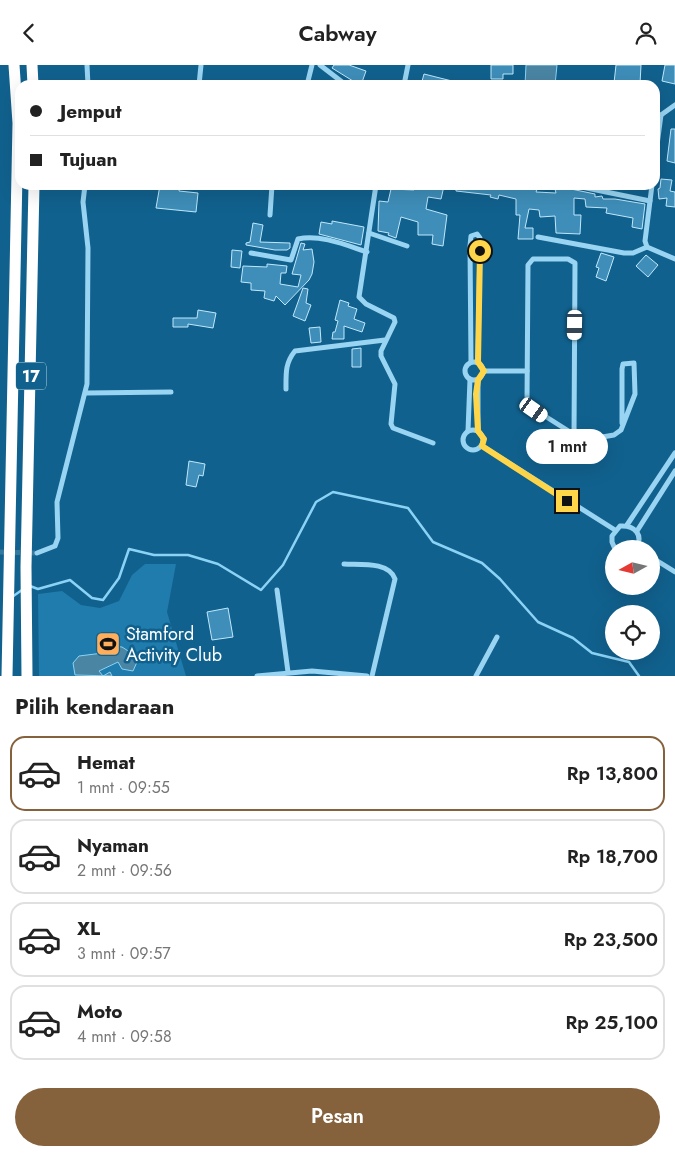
<!DOCTYPE html>
<html lang="id">
<head>
<meta charset="utf-8">
<style>
	body { margin:0; font-family:Jost,sans-serif; background:#f6f6f6; color:#222; height:100vh; display:flex; flex-direction:column; font-size:19px; white-space:nowrap }
	* { box-sizing:border-box; margin:0 }
	p { font-size:16px; color:#767676 }
	.icon { flex:none; width:28px; height:28px; fill:none; stroke:currentColor; stroke-width:2; stroke-linecap:round; stroke-linejoin:round }
	.map { position:relative; height:611px; overflow:hidden }
	.sheet { display:flex; flex-direction:column; background:#fff; flex:1 }
	.sheet>* { flex:none }
	.hud { position:absolute; left:15px; top:15px; width:645px; height:110px; border-radius:15px; box-shadow:0 5px 20px #0002; display:grid; align-content:center; height:110px; padding:0 15px; background:#fff }
	.needle { width:32px; rotate:262deg }
	.fabs { position:absolute; left:605px; top:475px; display:grid; gap:10px }
	.fabs a { display:grid; place-items:center; width:55px; height:55px; border-radius:50%; background:#fff; box-shadow:0 5px 20px #0002; font-size:25px }
	.end { position:absolute; width:22px; height:22px; margin:-11px; border:6px solid #ffd54a; background:#111; box-shadow:0 0 0 2px #111 }
	.from { border-radius:50% }
	.bubble { position:absolute; height:35px; border-radius:18px; background:#fff; box-shadow:0 5px 20px #0002; font-size:16px; font-weight:600; line-height:35px; text-align:center }
	.car { position:absolute; width:15px; height:30px; margin:-15px -8px; border-radius:6px; box-shadow:0 0 4px 1px #0007; background:linear-gradient(#fff 24%,#345 0 40%,#fff 0 76%,#345 0 86%,#fff 0) }
	.hud b { display:flex; align-items:center; gap:18px; height:48px; font-size:19px }
	.hud b+b { border-top:1px solid #e0e0e0 }
	.hud i { width:12px; height:12px; background:#222 }
	ul { padding:0; list-style:none }
	li { display:flex; align-items:center; gap:15px; height:75px; margin:0 10px 8px; padding:0 5px; border:2px solid #e0e0e0; border-radius:15px }
	li div { flex:1 }
	li b { display:block; font-size:19px }
	li em { font-style:normal; font-weight:600 }
	li.active { border-color:#85613c }
	li>.icon { width:45px; height:45px; stroke-width:1.5 }
	h2 { padding:0 15px; font-size:22px; line-height:60px }
	.cta { display:flex; gap:10px; margin-top:auto; padding:10px 15px }
	.cta a { flex:1; height:58px; border-radius:30px; background:#85613c; color:#fff; font-size:20px; font-weight:600; line-height:58px; text-align:center }
	header { display:flex; justify-content:space-between; align-items:center; height:65px; padding:0 15px; background:#fff; font-size:22px; font-weight:600 }
	.map>svg:first-child { display:block }
	.green { fill:#1f7cac }
	.water { fill:#4a85a4; stroke:#8bd3f6 }
	.lines { fill:none; stroke-linecap:round; stroke-linejoin:round }
	.stream { stroke:#8bd3f6; stroke-width:2.5 }
	.building { fill:#3e8eb9; stroke:#c0e8fd }
	.minor-tunnel { stroke:#35799f; stroke-width:5; stroke-dasharray:5 2.5; stroke-linecap:butt }
	.minor { stroke:#99d4f2; stroke-width:5 }
	.motorway { stroke:#fff; stroke-width:11 }
	.route { stroke:#ffd54a; stroke-width:6 }
	.labels { text-anchor:middle; dominant-baseline:central; stroke-width:5; stroke-linejoin:round; paint-order:stroke }
	.shield { fill:#11618e; stroke:#b8d0dd; stroke-width:1 }
	.shield-label { font-size:16px; font-weight:bold; fill:#fff }
	.poi-label { font-size:18px; fill:#fff; stroke:#11618e; text-anchor:start }
</style>
</head>
<body>
<header><svg class="icon" aria-label="back" viewBox="0 0 24 24"><path d="M15 5l-7 7 7 7"/></svg>Cabway<svg class="icon" aria-label="person" viewBox="0 0 24 24"><circle cx="12" cy="8" r="4"/><path d="M4 21q1-7 8-7t8 7"/></svg></header>
<div class="map">
<svg width="675" height="611" viewBox="0 0 675 611">
	<rect width="100%" height="100%" fill="#11618e"/>
	<path class="green" d="M145 499H176L167 547 186 611H39L38 529 62 526 81 540 100 543 119 536 132 510Z"/>
	<g class="water">
		<path d="M526 0H557L555 20H525Z"/>
		<path d="M112 581 122 582 136 591 137 597 133 606 122 604 118 597 99 606 103 611 110 607 112 611 75 610 73 598 79 591 103 588Z"/>
	</g>
	<g class="lines">
		<g class="stream">
			<path d="M30 521 38 524 70 515 92 533 103 535 119 513 129 484 154 490H188L218 499 261 525 283 500 316 437 333 427 408 443 433 477 482 498 500 514 538 557 573 573 592 588 629 597 639 611"/>
			<path d="M12 532 22 525"/>
		</g>
	</g>
	<g class="building">
		<path d="M334 0H349L366 6 361 20H352L353 16 332 3Z"/>
		<path d="M491 0H513V9H503V14H491Z"/>
		<path d="M616 0H641L640 19 614 18Z"/>
		<path d="M665 0H675V19L662 16Z"/>
		<path d="M424 9 460 18 459 20H421Z"/>
		<path d="M671 64H675V98L667 96Z"/>
		<path d="M661 114 672 115 670 126 675 127V142L666 141 667 133 659 134 658 124 660 123Z"/>
		<path d="M160 120H180L179 126 198 128 196 147 156 143Z"/>
		<path d="M415 120 444 121 441 134 428 132 426 144 447 150 443 181 432 179 433 170H418V157L401 152 396 173 388 170 389 168 378 166 379 136 388 137 391 124 414 125Z"/>
		<path d="M456 120H510L525 123 526 120H532L538 122 536 127 556 128 555 124 565 123 568 120 571 124 595 129V132L602 131 603 134H615L645 139 642 164 632 162 633 153 606 148 607 143 586 142 585 134 574 133V150H581L580 169 556 168 555 151 540 152 539 145 529 144 525 163H533V174H518L520 150H516V134L499 130 498 134 490 132 491 130 456 126Z"/>
		<path d="M332 156 364 162 361 180 319 169 321 157 332 159Z"/>
		<path d="M253 158 263 160 260 177 290 178V183L287 185H275L246 180V178L250 177Z"/>
		<path d="M301 178 305 179 303 185 312 184 314 197 312 209 309 215 285 240 276 231 274 236 264 233 265 226 251 225V218L241 217 243 201 267 202V199L287 201 286 208H281L280 219 298 222 301 210 292 209Z"/>
		<path d="M232 185 242 186 240 203 231 202Z"/>
		<path d="M601 188 614 192 606 216 596 212 599 203 596 202Z"/>
		<path d="M646 190 658 200 648 212 636 201Z"/>
		<path d="M303 223 308 224 306 238 311 240 305 256 293 251Z"/>
		<path d="M340 235 349 238 348 241 357 244 354 254 365 258 362 267 344 261V274H332L333 267H335L338 256 335 255Z"/>
		<path d="M198 245 216 248 213 263 188 259V262H173V253H197Z"/>
		<path d="M320 262 321 277 311 278 309 263Z"/>
		<path d="M361 283V302H352V284Z"/>
		<path d="M189 396 205 399 203 411 199 410 196 422 186 420Z"/>
		<path d="M228 543 233 572 212 575 207 547Z"/>
	</g>
	<g class="lines">
		<path class="minor-tunnel" d="M0 487 37 488"/>
		<g class="minor">
			<path d="M87 0 88 20"/>
			<path d="M320 0 346 20"/>
			<path d="M199 20 201 0"/>
			<path d="M307 20 312 0"/>
			<path d="M404 20 408 0"/>
			<path d="M655 51 661 50 675 40"/>
			<path d="M655 95 661 50"/>
			<path d="M376 120 359 232 366 239 394 253 395 257 381 286V291L395 319 391 359 393 363 433 378"/>
			<path d="M572 120 650 136"/>
			<path d="M270 150 272 120"/>
			<path d="M369 168 407 181"/>
			<path d="M538 172 624 188H633L647 182"/>
			<path d="M647 182 645 176 652 120"/>
			<path d="M647 182 675 194"/>
			<path d="M251 188 291 195 298 174C320 169 346 180 367 187"/>
			<path d="M471 296 470 181 471 171 477 169 480 173 478 297"/>
			<circle cx="474" cy="306" r="9"/>
			<path d="M484 306H527"/>
			<path d="M478 315V366"/>
			<path d="M286 324C286 309 285 298 295 286L385 275"/>
			<path d="M86 328 171 327"/>
			<circle cx="473" cy="375" r="10"/>
			<path d="M468 366 470 314"/>
			<path d="M574 370 575 198 568 194H533L528 200 527 336 529 341 578 372 585 375 614 370 621 365 635 329 634 298 623 299 622 304V358"/>
			<path d="M482 381 615 465"/>
			<path d="M627 460 675 388"/>
			<path d="M637 466 675 406"/>
			<path d="M615 484 612 477V471L620 461C635 460 644 470 636 484"/>
			<path d="M37 488 55 481 58 473 57 437 87 319 88 183 83 137 85 120"/>
			<path d="M651 492 675 507"/>
			<path d="M344 499C359 500 389 496 395 514L372 611"/>
			<path d="M277 525 288 607"/>
			<path d="M257 611 312 606 367 611"/>
			<path d="M476 611 497 572"/>
		</g>
		<g class="motorway">
			<path d="M32 0 33 20"/>
			<path d="M7 611 18 58 14 0"/>
			<path d="M27 611 26 502 34 120"/>
		</g>
	</g>
	<g class="lines">
		<path class="route" d="M480 186 478 297 484 306 478 315 476 329 478 366 484 374 482 381 567 436"/>
	</g>
	<defs>
		<symbol id="stadium-square" viewBox="-11 -11 22 22"><rect x="-9" y="-9" width="18" height="18" rx="4" fill="#ffae5b" stroke="#11618e"/><path d="M0-5a6.5 5 0 1 0 0 10a6.5 5 0 1 0 0-10ZM-3.5-1.8h7v3.6h-7Z" fill="#111"/></symbol>
	</defs>
	<g fill-rule="evenodd">
		<use href="#stadium-square" x="94" y="565" width="28" height="28"/>
	</g>
	<g class="labels">
		<rect class="shield" x="16" y="297.5" width="30" height="27" rx="4"/>
		<g class="shield-label">
			<text x="31" y="311">17</text>
		</g>
		<g class="poi-label">
			<text x="126" y="569">Stamford<tspan x="126" dy="21">Activity Club</tspan></text>
		</g>
	</g>
</svg>
<div class="fabs">
<a><svg class="needle" viewBox="-14 -14 28 28"><path d="M0-13l5 13h-10z" fill="#e53935"/><path d="M0 13l5-13h-10z" fill="#767676"/></svg></a>
<a><svg class="icon" aria-label="locate" viewBox="0 0 24 24"><circle cx="12" cy="12" r="6"/><path d="M12 2v4M12 18v4M2 12h4M18 12h4"/></svg></a>
</div>
<i class="end from" style="left:480px;top:186px"></i>
<i class="end" style="left:567px;top:436px"></i>
<div class="bubble" style="left:526px;top:364px;width:82px">1 mnt</div>
<i class="car" style="left:575px;top:260px;rotate:181deg"></i>
<i class="car" style="left:534px;top:345px;rotate:125deg"></i>
<div class="hud">
<b><i class="from"></i>Jemput</b>
<b><i></i>Tujuan</b>
</div>
</div>
<section class="sheet">
<h2>Pilih kendaraan</h2>
<ul>
<li class="active"><svg class="icon" aria-label="car" viewBox="0 0 24 24"><path d="M5 17H2v-5l4-1 3-4h7l3 4 3 1v5h-3M9 17h6M6 11h13"/><circle cx="7" cy="17" r="2"/><circle cx="17" cy="17" r="2"/></svg><div><b>Hemat</b><p>1 mnt · 09:55</p></div><em>Rp 13,800</em></li>
<li><svg class="icon" aria-label="car" viewBox="0 0 24 24"><path d="M5 17H2v-5l4-1 3-4h7l3 4 3 1v5h-3M9 17h6M6 11h13"/><circle cx="7" cy="17" r="2"/><circle cx="17" cy="17" r="2"/></svg><div><b>Nyaman</b><p>2 mnt · 09:56</p></div><em>Rp 18,700</em></li>
<li><svg class="icon" aria-label="car" viewBox="0 0 24 24"><path d="M5 17H2v-5l4-1 3-4h7l3 4 3 1v5h-3M9 17h6M6 11h13"/><circle cx="7" cy="17" r="2"/><circle cx="17" cy="17" r="2"/></svg><div><b>XL</b><p>3 mnt · 09:57</p></div><em>Rp 23,500</em></li>
<li><svg class="icon" aria-label="car" viewBox="0 0 24 24"><path d="M5 17H2v-5l4-1 3-4h7l3 4 3 1v5h-3M9 17h6M6 11h13"/><circle cx="7" cy="17" r="2"/><circle cx="17" cy="17" r="2"/></svg><div><b>Moto</b><p>4 mnt · 09:58</p></div><em>Rp 25,100</em></li>
</ul>
<div class="cta"><a>Pesan</a></div>
</section>
</body>
</html>
